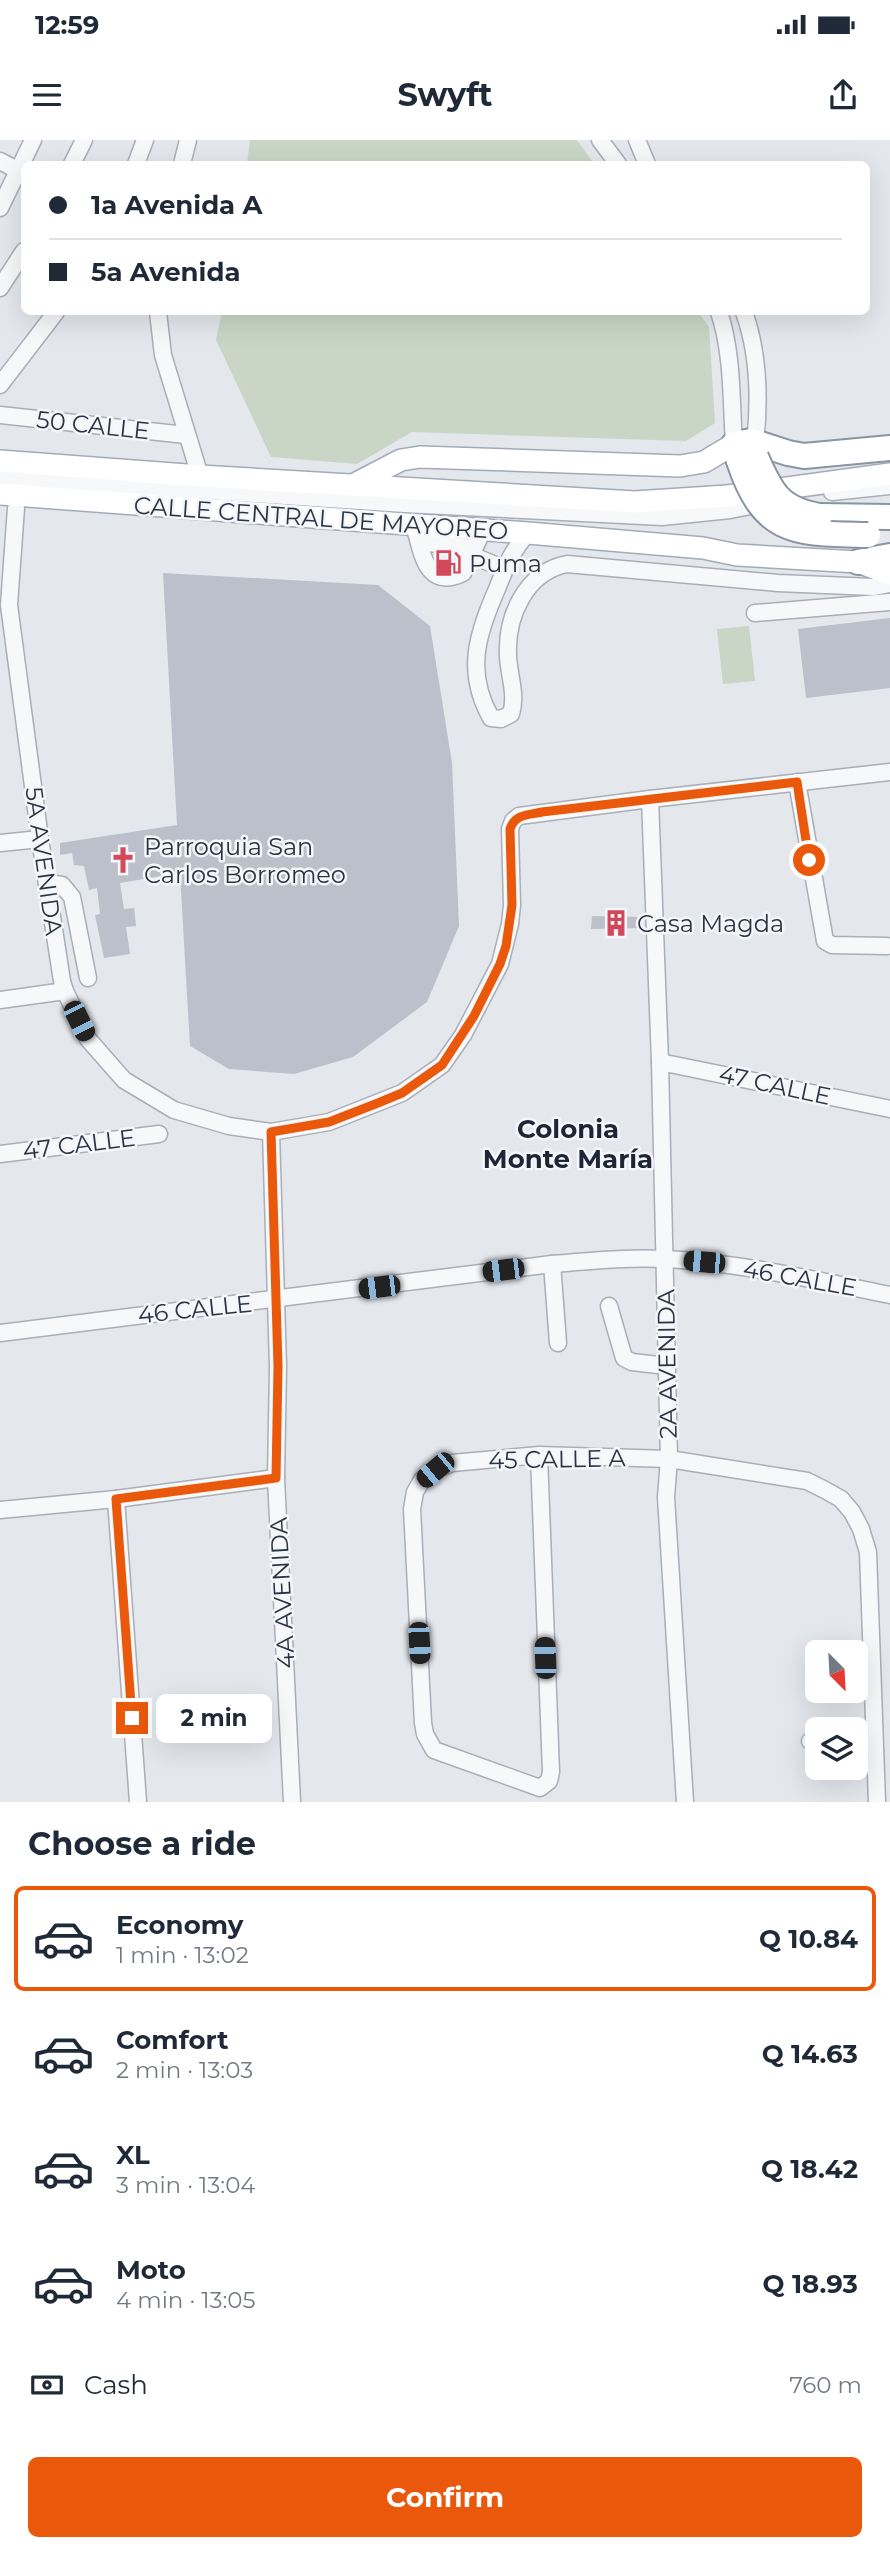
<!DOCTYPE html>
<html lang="en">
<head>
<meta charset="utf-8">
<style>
	body { margin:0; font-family:Montserrat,sans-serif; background:#f6f6f7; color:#1f2937; height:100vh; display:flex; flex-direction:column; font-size:26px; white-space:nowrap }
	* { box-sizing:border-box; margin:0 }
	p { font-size:23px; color:#747a83 }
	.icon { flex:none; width:38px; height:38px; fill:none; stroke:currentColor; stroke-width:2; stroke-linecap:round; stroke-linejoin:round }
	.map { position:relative; height:1662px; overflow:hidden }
	.panel { display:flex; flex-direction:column; background:#fff; flex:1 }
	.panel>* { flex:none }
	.hud { position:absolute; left:21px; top:21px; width:849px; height:154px; border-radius:10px; box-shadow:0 7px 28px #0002; display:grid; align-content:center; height:154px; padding:0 28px; background:#fff }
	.needle { width:46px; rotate:156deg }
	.tools { position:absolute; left:805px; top:1500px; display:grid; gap:14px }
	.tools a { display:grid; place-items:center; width:63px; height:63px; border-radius:10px; background:#fff; box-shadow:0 7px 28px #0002; font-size:35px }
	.end { position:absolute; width:32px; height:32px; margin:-16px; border:9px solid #ea580c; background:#fff; box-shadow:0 0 0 4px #fff }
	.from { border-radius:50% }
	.bubble { position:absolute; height:49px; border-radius:10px; background:#fff; box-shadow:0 7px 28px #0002; font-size:23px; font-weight:700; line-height:49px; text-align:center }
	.car { position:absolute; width:21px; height:42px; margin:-21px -10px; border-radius:9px; box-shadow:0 0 5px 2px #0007; background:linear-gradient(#222 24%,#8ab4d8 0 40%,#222 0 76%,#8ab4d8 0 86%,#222 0) }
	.hud b { display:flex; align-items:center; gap:24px; height:66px; font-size:26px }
	.hud b+b { border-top:2px solid #e0e1e3 }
	.hud i { width:18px; height:18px; background:#1f2937 }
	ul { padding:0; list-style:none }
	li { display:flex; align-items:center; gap:21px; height:105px; margin:0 14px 10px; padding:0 14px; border:4px solid transparent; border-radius:10px }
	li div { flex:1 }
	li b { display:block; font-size:26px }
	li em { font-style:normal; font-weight:700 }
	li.selected { border-color:#ea580c }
	li>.icon { width:63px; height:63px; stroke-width:1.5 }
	h2 { padding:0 28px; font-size:32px; line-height:84px }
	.pay { display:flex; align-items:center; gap:18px; height:77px; padding:0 28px; font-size:26px }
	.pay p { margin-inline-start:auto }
	.cta { display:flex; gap:14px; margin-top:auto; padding:14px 28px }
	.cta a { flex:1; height:80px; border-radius:10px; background:#ea580c; color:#fff; font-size:28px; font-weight:700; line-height:80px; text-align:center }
	.status { display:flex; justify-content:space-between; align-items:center; height:49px; padding:0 35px; background:#fff; direction:ltr }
	.status svg { height:19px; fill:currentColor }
	header { display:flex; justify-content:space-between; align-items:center; height:91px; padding:0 28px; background:#fff; font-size:32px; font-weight:700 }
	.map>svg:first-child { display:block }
	.green { fill:#c9d6c5 }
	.building { fill:#bbc0ca }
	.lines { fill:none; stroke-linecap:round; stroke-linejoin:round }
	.minor-casing { stroke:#a9aeb7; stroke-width:19 }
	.major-casing { stroke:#a3abb8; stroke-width:24 }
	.highway-casing { stroke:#8b94a3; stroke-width:28 }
	.minor { stroke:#f7f8fa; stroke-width:16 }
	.major { stroke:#fff; stroke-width:21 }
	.highway { stroke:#fff; stroke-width:24 }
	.highway-bridge-casing { stroke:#8b94a3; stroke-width:28; stroke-linecap:butt }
	.highway-bridge { stroke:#fff; stroke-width:24 }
	.route { stroke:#ea580c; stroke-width:9 }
	.labels { text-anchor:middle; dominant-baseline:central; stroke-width:5; stroke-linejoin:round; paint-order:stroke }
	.street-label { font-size:24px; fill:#2b3445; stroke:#f4f6f9 }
	.poi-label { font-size:24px; fill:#2b3445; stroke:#f4f6f9; text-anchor:start }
	.neighbourhood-label { font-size:26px; font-weight:bold; fill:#1d2536; stroke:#f4f6f9 }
</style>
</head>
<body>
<div class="status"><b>12:59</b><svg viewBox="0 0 49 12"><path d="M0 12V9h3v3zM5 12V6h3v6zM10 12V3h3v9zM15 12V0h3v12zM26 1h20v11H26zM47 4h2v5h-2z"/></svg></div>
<header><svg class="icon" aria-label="menu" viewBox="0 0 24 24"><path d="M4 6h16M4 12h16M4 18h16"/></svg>Swyft<svg class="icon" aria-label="share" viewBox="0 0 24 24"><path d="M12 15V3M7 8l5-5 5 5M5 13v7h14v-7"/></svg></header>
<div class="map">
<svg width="890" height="1662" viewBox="0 0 890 1662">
	<rect width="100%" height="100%" fill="#e4e7ec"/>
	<g class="green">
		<path d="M250 0H577L594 24H247Z"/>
		<path d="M222 172H698L709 187 715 283 686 301 412 292 357 324 271 317 216 200Z"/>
		<path d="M749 486 755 541 723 544 717 489Z"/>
	</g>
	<g class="building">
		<path d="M163 433 378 445 430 486 452 623 459 786 427 862 353 917 294 934 229 929 190 906 180 733 120 743 124 769 134 768 136 786 126 787 130 814 104 818 95 775 100 774 97 748 89 750 84 726 74 725 72 713 60 715V703L177 685Z"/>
		<path d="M890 478V548L806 558 798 489Z"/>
		<path d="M592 776 641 777 642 788 591 789Z"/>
	</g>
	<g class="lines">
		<defs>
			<g id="minor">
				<path d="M600 0 618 24"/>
				<path d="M637 0 647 24"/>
				<path d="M0 21 19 31"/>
				<path d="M72 24 84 0"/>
				<path d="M136 24 145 0"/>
				<path d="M182 24 188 0"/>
				<path d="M0 68 33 0"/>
				<path d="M0 148 24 111"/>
				<path d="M158 172 163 215 200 336"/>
				<path d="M719 172C733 214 731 260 734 304"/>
				<path d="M744 172C759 214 760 258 755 303"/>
				<path d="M0 245 56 172"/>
				<path d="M0 275 186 295"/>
				<path d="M0 337 404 364 662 377 730 370 765 363"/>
				<path d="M832 352 890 346"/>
				<path d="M16 368 9 465 40 699 62 841 65 851 88 899 124 940 174 970 229 986 271 992 329 982 402 953 442 925 463 895 500 824 510 784 512 765 510 689 513 681 519 676 650 659 890 632"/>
				<path d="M414 385C422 411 425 451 463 433L483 390"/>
				<path d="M528 393C511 412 506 426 497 449 477 494 465 532 491 578L501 579 511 574C517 555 509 536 508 516 506 476 526 432 567 424L778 443 873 447 890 444"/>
				<path d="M419 402 474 408"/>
				<path d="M471 415 505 429"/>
				<path d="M755 473 890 462"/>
				<path d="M797 642 825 801 832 805 887 806"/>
				<path d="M650 659 660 922 669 1319 666 1357 685 1662"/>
				<path d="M0 703 40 699"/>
				<path d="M47 743 62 745 72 757 88 838"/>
				<path d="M0 860 65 851"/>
				<path d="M660 922 890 969"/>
				<path d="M271 992 278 1226 276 1338 292 1662"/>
				<path d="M0 1014 159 994"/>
				<path d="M552 1124 558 1203"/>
				<path d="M609 1166 624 1218 632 1222 667 1226"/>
				<path d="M0 1193 552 1124C590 1121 628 1117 666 1119 741 1123 816 1140 890 1155"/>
				<path d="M539 1315 551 1632 549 1641 540 1648 434 1610 425 1594 423 1583 412 1369 415 1352 422 1340 435 1330 452 1323 539 1315 669 1319 807 1341 825 1350 841 1359 852 1372 861 1389 868 1412 877 1662"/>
				<path d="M116 1359 138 1662"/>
				<path d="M0 1370 116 1359 276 1338"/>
				<path d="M810 1601 817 1603"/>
				<path d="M856 1611H875"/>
			</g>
			<g id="major">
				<path d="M0 321 200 336 635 362 727 356 890 334"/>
				<path d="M353 345 401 320 420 317 680 326 704 322 734 304"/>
				<path d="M0 354 528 393 703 408 737 415 858 422 890 434"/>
			</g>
			<g id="highway">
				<path d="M739 321 734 304 751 301 788 313 804 316 890 308"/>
				<path d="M820 376 890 377"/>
				<path d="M858 422 890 416"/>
			</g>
		</defs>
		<use href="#minor" class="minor-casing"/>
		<use href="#major" class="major-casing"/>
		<use href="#highway" class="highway-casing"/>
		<use href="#minor" class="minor"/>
		<use href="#major" class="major"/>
		<use href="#highway" class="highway"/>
		<defs>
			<g id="highway-bridge">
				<path d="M756 317C771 352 780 370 820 376"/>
				<path d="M739 321C764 397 797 393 868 395"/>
			</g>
		</defs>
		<use href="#highway-bridge" class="highway-bridge-casing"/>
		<use href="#highway-bridge" class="highway-bridge"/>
	</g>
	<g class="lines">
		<path class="route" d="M132 1578 116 1359 276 1338 278 1226 271 992 329 982 378 963 402 953 442 925 474 876 500 824 506 806 512 765 510 689C515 674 528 675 542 672L797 642 809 720"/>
	</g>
	<defs>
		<symbol id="fuel-bare" viewBox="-9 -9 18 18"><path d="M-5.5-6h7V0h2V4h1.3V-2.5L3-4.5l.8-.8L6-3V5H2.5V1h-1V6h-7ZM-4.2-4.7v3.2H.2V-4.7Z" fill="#d1495b" stroke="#f4f6f9" stroke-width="2.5" paint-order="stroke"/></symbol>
		<symbol id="church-bare" viewBox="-9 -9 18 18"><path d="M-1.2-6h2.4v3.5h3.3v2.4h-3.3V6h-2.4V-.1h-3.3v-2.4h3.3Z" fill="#d1495b" stroke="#f4f6f9" stroke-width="2.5" paint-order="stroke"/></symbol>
		<symbol id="building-bare" viewBox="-9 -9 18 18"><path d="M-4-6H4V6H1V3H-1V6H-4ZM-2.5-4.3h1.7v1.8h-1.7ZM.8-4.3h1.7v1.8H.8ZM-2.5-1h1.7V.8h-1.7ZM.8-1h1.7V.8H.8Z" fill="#d1495b" stroke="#f4f6f9" stroke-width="2.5" paint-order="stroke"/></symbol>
	</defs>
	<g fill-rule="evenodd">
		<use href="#fuel-bare" x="429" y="404" width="38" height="38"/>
		<use href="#church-bare" x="104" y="701" width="38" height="38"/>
		<use href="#building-bare" x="597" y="764" width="38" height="38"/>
	</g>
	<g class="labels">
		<g class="street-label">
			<text transform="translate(93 285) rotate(6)">50 CALLE</text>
			<text transform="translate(321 378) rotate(4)">CALLE CENTRAL DE MAYOREO</text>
			<text transform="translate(44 721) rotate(82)">5A AVENIDA</text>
			<text transform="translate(775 945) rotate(12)">47 CALLE</text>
			<text transform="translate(79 1004) rotate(-7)">47 CALLE</text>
			<text transform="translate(800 1138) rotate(10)">46 CALLE</text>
			<text transform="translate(195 1169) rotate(-6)">46 CALLE</text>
			<text transform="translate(667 1224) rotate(-91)">2A AVENIDA</text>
			<text transform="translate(557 1319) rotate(-1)">45 CALLE A</text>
			<text transform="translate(282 1453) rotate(-93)">4A AVENIDA</text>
		</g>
		<g class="poi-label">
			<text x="469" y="423">Puma</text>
			<text x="144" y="706">Parroquia San<tspan x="144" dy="28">Carlos Borromeo</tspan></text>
			<text x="637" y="783">Casa Magda</text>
		</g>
		<g class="neighbourhood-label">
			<text x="568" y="989">Colonia<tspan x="568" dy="30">Monte María</tspan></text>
		</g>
	</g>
</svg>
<div class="tools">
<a><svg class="needle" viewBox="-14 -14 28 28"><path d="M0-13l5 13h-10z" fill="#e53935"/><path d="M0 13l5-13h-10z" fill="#747a83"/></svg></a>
<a><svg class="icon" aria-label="layers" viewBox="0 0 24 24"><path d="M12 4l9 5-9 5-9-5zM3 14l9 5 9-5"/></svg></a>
</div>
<i class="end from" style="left:809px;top:720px"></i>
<i class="end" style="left:132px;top:1578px"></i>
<div class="bubble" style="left:156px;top:1554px;width:116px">2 min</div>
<i class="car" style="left:79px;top:881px;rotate:154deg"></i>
<i class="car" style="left:704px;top:1122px;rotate:275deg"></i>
<i class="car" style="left:503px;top:1130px;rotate:263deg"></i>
<i class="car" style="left:379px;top:1147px;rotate:263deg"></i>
<i class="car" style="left:435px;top:1330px;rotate:230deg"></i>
<i class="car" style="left:419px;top:1503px;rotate:177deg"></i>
<i class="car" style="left:545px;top:1518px;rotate:358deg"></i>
<div class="hud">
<b><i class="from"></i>1a Avenida A</b>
<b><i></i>5a Avenida</b>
</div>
</div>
<section class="panel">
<h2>Choose a ride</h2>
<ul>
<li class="selected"><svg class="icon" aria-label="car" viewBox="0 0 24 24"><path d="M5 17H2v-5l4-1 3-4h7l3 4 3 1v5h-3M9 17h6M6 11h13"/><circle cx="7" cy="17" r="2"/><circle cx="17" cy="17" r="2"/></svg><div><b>Economy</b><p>1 min · 13:02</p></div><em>Q 10.84</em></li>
<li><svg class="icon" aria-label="car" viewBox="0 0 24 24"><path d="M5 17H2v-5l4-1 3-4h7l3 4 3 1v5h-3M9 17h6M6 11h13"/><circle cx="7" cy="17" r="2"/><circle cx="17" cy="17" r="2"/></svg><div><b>Comfort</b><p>2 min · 13:03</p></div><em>Q 14.63</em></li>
<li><svg class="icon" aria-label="car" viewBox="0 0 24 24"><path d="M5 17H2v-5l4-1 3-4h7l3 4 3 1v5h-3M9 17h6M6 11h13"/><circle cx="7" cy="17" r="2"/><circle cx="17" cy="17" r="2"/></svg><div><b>XL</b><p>3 min · 13:04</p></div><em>Q 18.42</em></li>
<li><svg class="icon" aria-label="car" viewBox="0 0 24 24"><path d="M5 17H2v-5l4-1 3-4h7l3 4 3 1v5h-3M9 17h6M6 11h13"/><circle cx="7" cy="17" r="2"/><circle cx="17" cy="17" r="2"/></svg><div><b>Moto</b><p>4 min · 13:05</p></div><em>Q 18.93</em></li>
</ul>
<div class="pay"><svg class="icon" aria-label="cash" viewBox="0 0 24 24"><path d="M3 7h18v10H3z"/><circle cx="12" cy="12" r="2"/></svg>Cash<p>760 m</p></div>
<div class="cta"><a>Confirm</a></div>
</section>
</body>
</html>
